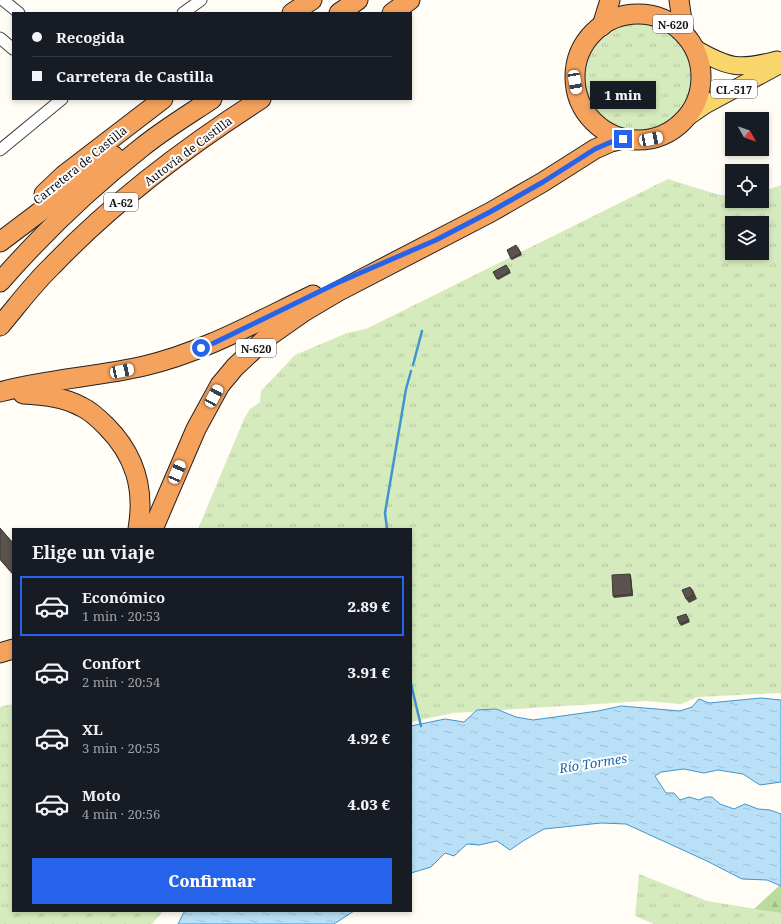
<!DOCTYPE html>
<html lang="es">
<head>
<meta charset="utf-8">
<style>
	body { margin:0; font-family:"Noto Serif",serif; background:#242831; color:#f1f3f6; height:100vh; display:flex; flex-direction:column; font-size:15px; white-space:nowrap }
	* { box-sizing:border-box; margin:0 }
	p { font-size:13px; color:#9ea1a6 }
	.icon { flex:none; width:22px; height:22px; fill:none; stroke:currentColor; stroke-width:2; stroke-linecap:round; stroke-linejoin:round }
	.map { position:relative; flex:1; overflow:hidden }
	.panel { position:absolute; left:12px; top:528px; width:400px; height:384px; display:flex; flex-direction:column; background:#171b24; border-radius:0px; box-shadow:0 2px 6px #0003 }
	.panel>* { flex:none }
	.banner { position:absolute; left:12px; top:12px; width:400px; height:88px; border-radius:0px; box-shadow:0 2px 6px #0003; display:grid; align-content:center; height:88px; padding:0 20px; background:#171b24 }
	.needle { width:26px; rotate:130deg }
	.controls { position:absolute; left:725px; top:112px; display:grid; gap:8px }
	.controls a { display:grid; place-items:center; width:44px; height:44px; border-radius:0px; background:#171b24; box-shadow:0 2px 6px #0003; font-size:20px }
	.end { position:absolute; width:18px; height:18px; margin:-9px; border:5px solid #2563eb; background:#fff; box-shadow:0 0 0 2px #fff }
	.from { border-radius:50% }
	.bubble { position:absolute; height:28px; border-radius:0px; background:#171b24; box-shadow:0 2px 6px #0003; font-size:13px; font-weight:800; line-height:28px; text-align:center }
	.car { position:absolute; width:12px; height:24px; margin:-12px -6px; border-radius:5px; box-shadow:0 0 3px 1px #0007; background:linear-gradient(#fff 24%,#345 0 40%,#fff 0 76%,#345 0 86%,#fff 0) }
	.banner b { display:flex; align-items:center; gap:14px; height:38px; font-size:15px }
	.banner b+b { border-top:1px solid #363941 }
	.banner i { width:10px; height:10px; background:#f1f3f6 }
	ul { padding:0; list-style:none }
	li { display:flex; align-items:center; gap:12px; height:60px; margin:0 8px 6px; padding:0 12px; border:2px solid transparent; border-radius:0px }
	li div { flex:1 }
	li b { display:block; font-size:15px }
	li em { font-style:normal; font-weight:800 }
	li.on { border-color:#2563eb }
	li>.icon { width:36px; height:36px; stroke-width:1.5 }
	h2 { padding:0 20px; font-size:18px; line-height:48px }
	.cta { display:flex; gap:8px; margin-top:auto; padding:8px 20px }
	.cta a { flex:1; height:46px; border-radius:0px; background:#2563eb; color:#fff; font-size:16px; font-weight:800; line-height:46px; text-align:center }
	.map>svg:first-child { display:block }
	.grass { fill:url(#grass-tufts); fill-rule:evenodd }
	.forest { fill:url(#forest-firs) }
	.water { fill:url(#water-ripples); stroke:#3f96cf }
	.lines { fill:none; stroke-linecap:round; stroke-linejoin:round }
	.stream { stroke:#3f96cf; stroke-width:2.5 }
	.street-casing { stroke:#444; stroke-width:13 }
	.primary-casing { stroke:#222; stroke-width:19 }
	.highway-casing { stroke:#222; stroke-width:21 }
	.street { stroke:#fff; stroke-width:11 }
	.primary { stroke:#f9d66b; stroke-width:17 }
	.highway { stroke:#f5a25d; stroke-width:19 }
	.wall { fill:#4d4742 }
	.shaded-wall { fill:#3f3936 }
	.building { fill:#5a524d; stroke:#3f3936 }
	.route { stroke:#2563eb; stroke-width:5 }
	.labels { text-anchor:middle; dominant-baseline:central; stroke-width:4; stroke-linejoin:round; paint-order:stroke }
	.shield { fill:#fff; stroke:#585858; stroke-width:1 }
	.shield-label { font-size:11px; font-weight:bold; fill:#111 }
	.street-label { font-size:12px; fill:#111; stroke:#fff }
	.water-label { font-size:13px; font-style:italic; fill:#1768a6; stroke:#fff }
</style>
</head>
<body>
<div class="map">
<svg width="781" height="924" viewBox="0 0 781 924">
	<defs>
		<pattern id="grass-tufts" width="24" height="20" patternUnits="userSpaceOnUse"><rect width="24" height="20" fill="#d5ebbd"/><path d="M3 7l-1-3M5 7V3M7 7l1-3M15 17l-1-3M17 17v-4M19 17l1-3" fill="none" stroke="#b6c8a1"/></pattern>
		<pattern id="forest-firs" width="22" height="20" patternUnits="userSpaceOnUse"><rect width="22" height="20" fill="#b9dc9c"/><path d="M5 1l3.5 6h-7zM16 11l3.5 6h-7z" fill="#9ebc85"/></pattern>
		<pattern id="water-ripples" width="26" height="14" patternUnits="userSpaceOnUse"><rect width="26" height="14" fill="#b9e0f7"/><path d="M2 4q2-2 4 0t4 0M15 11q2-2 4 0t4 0" fill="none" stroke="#9ebfd3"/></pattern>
	</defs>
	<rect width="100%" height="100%" fill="#fffdf5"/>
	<g class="grass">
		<circle cx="639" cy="77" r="57"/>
		<path d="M668 179 716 194 732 197V201H762V192L781 185V694L778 693 698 697 681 704 645 701 453 713 411 722V529H198L244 419 250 409 260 402 261 391 295 355 347 333 366 329ZM732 223H762V253H732Z"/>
		<path d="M13 704V911H163L152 924H0V707Z"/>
		<path d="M639 874 707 901 781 913V924H654L635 916Z"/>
	</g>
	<path class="forest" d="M780 885 781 886V913L754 909Z"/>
	<g class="water">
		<path d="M761 698 781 700V782L760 785 743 774 718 770 704 773 684 769 661 772 655 776 666 793H674L680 800 689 797 699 800 706 797H712L720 804 734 809 745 804 758 809 770 810 781 814V886L767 880 742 879 707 861 626 824 601 823 544 829 523 841 510 850 497 841 479 845 467 844 454 856 445 853 431 867 411 873V726L445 719 464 722 477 710 496 709 516 717 533 720 598 711 621 706 680 711 692 707 699 699 709 703Z"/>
		<path d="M185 911H354L334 924H178L183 914Z"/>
	</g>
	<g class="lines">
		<g class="stream">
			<path d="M413 365 422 331"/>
			<path d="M387 529 385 513 406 389 411 371"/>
			<path d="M411 684 421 726"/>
		</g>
		<defs>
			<g id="street">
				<path d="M3 0 19 13"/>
				<path d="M183 13 201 0"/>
				<path d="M0 38 13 49"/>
				<path d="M0 150 62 99"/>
			</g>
			<g id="primary">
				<path d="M696 49C729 68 739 70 777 60"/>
				<path d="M689 116 705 105 781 64"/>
			</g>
			<g id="highway">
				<path d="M679 0 684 34"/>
				<path d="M292 13 312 0"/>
				<path d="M339 13 358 0"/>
				<path d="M392 13 410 0"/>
				<circle cx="638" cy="77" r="63"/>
				<path d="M602 26 610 0"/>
				<path d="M44 194 64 175 163 99"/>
				<path d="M0 242 114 156"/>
				<path d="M0 282C43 233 90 188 141 148 163 130 188 115 212 99"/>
				<path d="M0 326C17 306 33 284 52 266 113 202 186 147 261 99"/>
				<path d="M0 392C47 379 97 377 144 366 204 352 258 321 313 295"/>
				<path d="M23 394C43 395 64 397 82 407 91 411 99 419 106 426 135 455 145 488 138 529"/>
				<path d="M153 529 196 429 220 385 235 367 265 339 305 311 337 292 491 212 543 182 595 149 611 142 623 139"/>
				<path d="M0 653 13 649"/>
			</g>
		</defs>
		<use href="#street" class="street-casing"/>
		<use href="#primary" class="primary-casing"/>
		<use href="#highway" class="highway-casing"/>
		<use href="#street" class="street"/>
		<use href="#primary" class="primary"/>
		<use href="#highway" class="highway"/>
	</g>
	<g class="wall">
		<path d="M518 247 522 255 512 260 511 259Z"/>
		<path d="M506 265 511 273 498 280 493 272Z"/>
		<path d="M0 528 13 543V575L0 560Z"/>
		<path d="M630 574 631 576 633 596 614 598 613 596Z"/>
		<path d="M690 587 693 590 697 599 689 603 686 599Z"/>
		<path d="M686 614 690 622 681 626 680 624Z"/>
	</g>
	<path class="shaded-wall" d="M630 574 631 576 633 596 632 594Z"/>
	<g class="building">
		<path d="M516 245 521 253 511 259 507 250Z"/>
		<path d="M506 265 510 271 497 279 493 272Z"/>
		<path d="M0 528 13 543V574L0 559Z"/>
		<path d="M630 574 632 594 613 596 612 575Z"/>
		<path d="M690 587 694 595 686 599 682 590Z"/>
		<path d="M686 614 689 620 680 624 677 617Z"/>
	</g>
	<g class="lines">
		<path class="route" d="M201 348 214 343 337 283 436 240 490 212 543 182 595 149 611 142 623 139"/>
	</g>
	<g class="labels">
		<g class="shield">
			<rect x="653" y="15" width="40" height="18" rx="3"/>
			<rect x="711" y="80" width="46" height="18" rx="3"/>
			<rect x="104" y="193" width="34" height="18" rx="3"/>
			<rect x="236" y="339" width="40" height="18" rx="3"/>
		</g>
		<g class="shield-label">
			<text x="673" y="24">N-620</text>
			<text x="734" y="89">CL-517</text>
			<text x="121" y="202">A-62</text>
			<text x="256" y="348">N-620</text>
		</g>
		<g class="street-label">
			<text transform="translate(188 151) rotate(-37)">Autovía de Castilla</text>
			<text transform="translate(80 165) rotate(-39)">Carretera de Castilla</text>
		</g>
		<g class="water-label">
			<text transform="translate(593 763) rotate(-9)">Río Tormes</text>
		</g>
	</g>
</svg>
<div class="controls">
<a><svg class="needle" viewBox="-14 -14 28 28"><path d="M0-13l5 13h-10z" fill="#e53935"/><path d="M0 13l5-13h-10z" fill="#9ea1a6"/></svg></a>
<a><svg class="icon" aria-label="locate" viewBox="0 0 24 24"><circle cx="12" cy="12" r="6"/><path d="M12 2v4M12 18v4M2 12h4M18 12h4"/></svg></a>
<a><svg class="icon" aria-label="layers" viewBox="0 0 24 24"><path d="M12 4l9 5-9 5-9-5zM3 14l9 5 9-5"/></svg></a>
</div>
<i class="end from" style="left:201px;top:348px"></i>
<i class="end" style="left:623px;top:139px"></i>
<div class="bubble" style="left:590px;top:81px;width:66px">1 min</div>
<i class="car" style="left:575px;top:82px;rotate:170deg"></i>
<i class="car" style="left:651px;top:139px;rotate:79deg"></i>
<i class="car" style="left:122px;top:371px;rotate:78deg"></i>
<i class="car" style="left:214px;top:396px;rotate:29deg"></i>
<i class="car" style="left:177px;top:472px;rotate:23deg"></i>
<div class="banner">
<b><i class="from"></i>Recogida</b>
<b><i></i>Carretera de Castilla</b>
</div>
<section class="panel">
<h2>Elige un viaje</h2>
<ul>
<li class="on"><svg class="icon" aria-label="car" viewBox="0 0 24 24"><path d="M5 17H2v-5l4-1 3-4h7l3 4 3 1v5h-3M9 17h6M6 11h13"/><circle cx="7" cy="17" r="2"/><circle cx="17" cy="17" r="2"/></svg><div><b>Económico</b><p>1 min · 20:53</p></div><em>2.89 €</em></li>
<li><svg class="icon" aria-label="car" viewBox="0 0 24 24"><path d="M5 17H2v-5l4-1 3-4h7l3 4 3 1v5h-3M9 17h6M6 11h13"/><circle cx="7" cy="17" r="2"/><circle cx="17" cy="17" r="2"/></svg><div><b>Confort</b><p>2 min · 20:54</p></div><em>3.91 €</em></li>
<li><svg class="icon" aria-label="car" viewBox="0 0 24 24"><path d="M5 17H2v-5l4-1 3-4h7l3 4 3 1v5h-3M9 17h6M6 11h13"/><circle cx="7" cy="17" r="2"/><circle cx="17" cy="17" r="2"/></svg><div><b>XL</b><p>3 min · 20:55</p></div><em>4.92 €</em></li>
<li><svg class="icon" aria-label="car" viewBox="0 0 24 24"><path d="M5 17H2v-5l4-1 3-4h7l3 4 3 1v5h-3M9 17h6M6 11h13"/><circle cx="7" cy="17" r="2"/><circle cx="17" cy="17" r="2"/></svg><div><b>Moto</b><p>4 min · 20:56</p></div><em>4.03 €</em></li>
</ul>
<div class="cta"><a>Confirmar</a></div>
</section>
</div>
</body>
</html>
